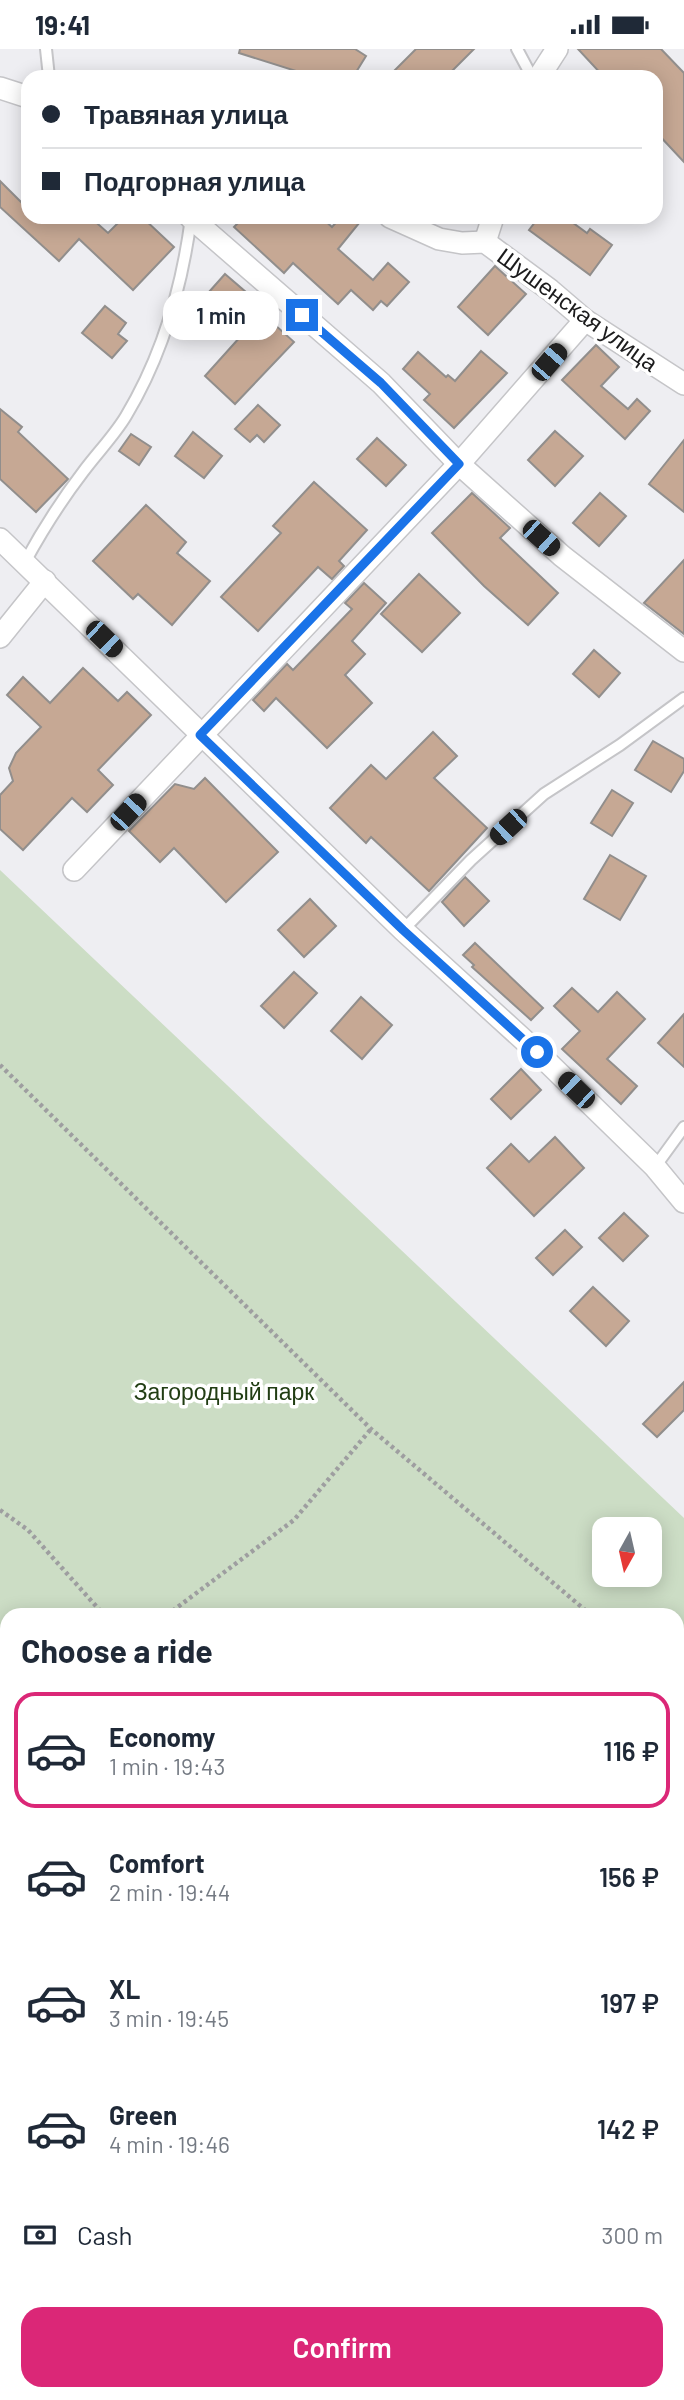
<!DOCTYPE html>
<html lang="en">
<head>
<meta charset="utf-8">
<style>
	body { margin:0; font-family:Barlow,sans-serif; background:#f2f2f3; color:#1f2937; height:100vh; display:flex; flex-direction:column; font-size:26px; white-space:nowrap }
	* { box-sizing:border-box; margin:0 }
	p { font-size:23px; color:#747a83 }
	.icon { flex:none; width:38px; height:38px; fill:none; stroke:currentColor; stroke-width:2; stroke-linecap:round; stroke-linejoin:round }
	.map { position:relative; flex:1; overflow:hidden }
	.sheet { position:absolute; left:0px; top:1559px; width:684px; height:793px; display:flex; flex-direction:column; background:#fff; border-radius:21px 21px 0 0; box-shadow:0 4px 18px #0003 }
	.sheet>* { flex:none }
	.hud { position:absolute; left:21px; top:21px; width:642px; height:154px; border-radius:21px; box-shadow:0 4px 18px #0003; display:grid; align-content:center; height:154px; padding:0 21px; background:#fff }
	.needle { width:46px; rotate:188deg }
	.buttons { position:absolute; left:592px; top:1468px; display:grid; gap:14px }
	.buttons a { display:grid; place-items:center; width:70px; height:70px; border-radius:14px; background:#fff; box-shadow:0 4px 18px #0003; font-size:35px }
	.end { position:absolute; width:32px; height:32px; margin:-16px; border:9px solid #1a73e8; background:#fff; box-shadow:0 0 0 4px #fff }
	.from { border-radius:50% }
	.bubble { position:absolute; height:49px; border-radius:21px; background:#fff; box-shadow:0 4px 18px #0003; font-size:23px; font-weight:600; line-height:49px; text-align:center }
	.car { position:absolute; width:21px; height:42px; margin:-21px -10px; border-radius:9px; box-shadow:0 0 5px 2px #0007; background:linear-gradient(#222 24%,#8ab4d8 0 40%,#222 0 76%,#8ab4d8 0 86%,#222 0) }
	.hud b { display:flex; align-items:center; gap:24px; height:66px; font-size:26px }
	.hud b+b { border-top:2px solid #e0e1e3 }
	.hud i { width:18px; height:18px; background:#1f2937 }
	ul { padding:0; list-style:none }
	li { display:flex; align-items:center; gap:21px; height:116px; margin:0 14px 10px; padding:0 7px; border:4px solid transparent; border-radius:21px }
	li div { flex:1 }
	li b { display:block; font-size:26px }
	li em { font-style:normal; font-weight:600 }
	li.current { border-color:#db2777 }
	li>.icon { width:63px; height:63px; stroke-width:1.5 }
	h2 { padding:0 21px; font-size:32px; line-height:84px }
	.pay { display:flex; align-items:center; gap:18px; height:77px; padding:0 21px; font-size:26px }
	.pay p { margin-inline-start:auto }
	.primary-button { display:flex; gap:14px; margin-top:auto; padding:14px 21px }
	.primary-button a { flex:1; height:80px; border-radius:21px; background:#db2777; color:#fff; font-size:28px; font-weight:600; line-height:80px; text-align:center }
	.status { display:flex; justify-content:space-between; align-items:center; height:49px; padding:0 35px; background:#fff; direction:ltr }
	.status svg { height:19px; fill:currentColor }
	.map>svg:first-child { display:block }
	.green { fill:#ccddc5; fill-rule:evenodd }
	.sand { fill:#efe5c0 }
	.water { fill:#99bccd }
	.building { fill:#c6a894; stroke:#918e8c; stroke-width:2 }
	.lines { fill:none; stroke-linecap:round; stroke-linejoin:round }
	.lane-casing { stroke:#c5c5c8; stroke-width:14 }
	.street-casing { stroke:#c5c5c8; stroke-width:24 }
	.path { stroke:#9e9ea0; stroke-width:4.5; stroke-dasharray:3.5 3.5; stroke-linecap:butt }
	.lane { stroke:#fff; stroke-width:10 }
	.street { stroke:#fff; stroke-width:21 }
	.route { stroke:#1a73e8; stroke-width:9 }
	.labels { text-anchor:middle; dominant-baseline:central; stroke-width:7; stroke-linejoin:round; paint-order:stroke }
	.street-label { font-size:23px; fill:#1b1b1c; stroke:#fff }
	.park-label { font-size:23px; fill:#213d13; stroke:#fff }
</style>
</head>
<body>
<div class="status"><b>19:41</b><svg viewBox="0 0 49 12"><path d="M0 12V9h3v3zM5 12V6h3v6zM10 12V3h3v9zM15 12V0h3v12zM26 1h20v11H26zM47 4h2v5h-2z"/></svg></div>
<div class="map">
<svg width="684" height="2351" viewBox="0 0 684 2351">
	<rect width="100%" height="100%" fill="#eeeef2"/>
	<path class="green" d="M0 821 684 1469V1933L677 1940V1566H7V2345H257L251 2351H0ZM604 1480H649V1526H604Z"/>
	<g class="sand">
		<path d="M684 1961V2124L677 2131V1965Z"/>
		<path d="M257 2345H478L473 2351H251Z"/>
	</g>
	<path class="water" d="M684 2124V2351H473L478 2345H677V2131Z"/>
	<g class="building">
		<path d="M240 0H355L366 7 353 28H315L239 4Z"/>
		<path d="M416 0H474L446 28H388Z"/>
		<path d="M578 0H661L684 24V113L656 83V28H604Z"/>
		<path d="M0 132 28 160V168H90L108 184 124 168H142L174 198 133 241 79 190 59 212 0 158Z"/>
		<path d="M244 168H321L332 178 341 168H364L338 200 373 231 388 214 409 233 387 257 381 252 373 261 351 241 338 255 293 214 284 224 234 178Z"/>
		<path d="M539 168H565L587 184 590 180 612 196 590 226 529 181Z"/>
		<path d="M495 217 526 245 488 286 458 258Z"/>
		<path d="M225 225 247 244 244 248 294 293 235 355 205 327 250 277 209 243Z"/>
		<path d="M105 257 126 274 118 285 127 292 112 309 82 284Z"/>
		<path d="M596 296 619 318 601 337 628 360 637 350 650 362 625 390 562 331Z"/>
		<path d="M481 302 507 324 454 379 424 351 430 345 403 320 418 303 446 328 448 326 455 332Z"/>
		<path d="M258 356 280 376 264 393 257 386 250 393 235 380Z"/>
		<path d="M0 360 22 378 18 383 68 430 36 463 0 430Z"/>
		<path d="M555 382 583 407 555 437 528 411Z"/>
		<path d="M193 383 222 407 204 429 175 407Z"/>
		<path d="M131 385 151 398 139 416 119 402Z"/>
		<path d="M377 389 406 416 386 437 357 410Z"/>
		<path d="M684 391V463L649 435Z"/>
		<path d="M314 433 367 481 339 512 344 517 332 530 318 518 258 582 221 548 281 484 273 477Z"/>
		<path d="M472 444 510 479 500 489 558 544 528 576 484 537 432 484Z"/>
		<path d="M600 444 626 467 599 497 573 474Z"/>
		<path d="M146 456 186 493 177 504 210 532 172 576 138 545 133 550 93 512Z"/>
		<path d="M684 511V585L644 554Z"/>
		<path d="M419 525 460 564 422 603 381 565Z"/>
		<path d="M364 534 386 554 352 592 365 605 345 626 372 654 327 699 276 649 264 662 253 651 287 615 293 621 352 560 345 554Z"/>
		<path d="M594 601 620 624 599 648 573 625Z"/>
		<path d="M83 619 118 652 127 643 151 666 98 721 113 736 87 763 72 749 23 801 0 780V746L13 732 9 719 16 704 41 678 7 646 23 628 50 654Z"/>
		<path d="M433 683 457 707 434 729 487 779 429 842 371 788 366 794 330 759 371 716 386 730Z"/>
		<path d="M653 692 684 710V722L671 743 635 721Z"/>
		<path d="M205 729 278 803 226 853 174 799 160 813 129 782 175 735 194 740Z"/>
		<path d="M612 741 633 754 612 787 591 774Z"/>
		<path d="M610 806 646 827 620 871 584 850Z"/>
		<path d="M465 828 489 852 464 877 442 853Z"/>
		<path d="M310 850 336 877 304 908 278 881Z"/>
		<path d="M475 894 543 959 531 971 472 918 474 916 463 906Z"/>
		<path d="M294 923 317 944 284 979 261 957Z"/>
		<path d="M572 939 598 963 617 943 645 970 607 1010 637 1037 621 1055 562 1000 580 982 554 957Z"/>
		<path d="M361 948 392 976 362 1010 331 982Z"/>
		<path d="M684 965V1018L658 994Z"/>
		<path d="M521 1020 541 1041 511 1070 491 1050Z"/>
		<path d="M555 1088 584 1119 534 1167 487 1119 511 1095 529 1113Z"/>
		<path d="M624 1164 648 1187 623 1212 599 1189Z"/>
		<path d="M565 1181 582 1198 553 1226 536 1209Z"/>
		<path d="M593 1238 629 1272 606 1297 570 1262Z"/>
		<path d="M684 1333V1361L657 1388 643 1375Z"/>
	</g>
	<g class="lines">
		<defs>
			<g id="lane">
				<path d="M46 0 49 28"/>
				<path d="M517 0 532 28"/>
				<path d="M25 513C43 480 60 453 83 423 97 404 114 387 126 367 162 307 182 238 191 169"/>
				<path d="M403 881 471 811 544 745 620 696 684 649"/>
				<path d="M655 1118 684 1078"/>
			</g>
			<g id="street">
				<path d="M539 28 557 0"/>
				<path d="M0 39 28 48"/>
				<path d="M190 168 381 334 459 415 562 507 684 602"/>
				<path d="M390 168 439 190 462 194 485 193 550 241 585 271 684 335"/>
				<path d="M485 193 493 168"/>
				<path d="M0 490 403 881 537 1003 655 1118 684 1153"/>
				<path d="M0 588 45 532"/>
				<path d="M74 821 459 415 585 271"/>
			</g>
		</defs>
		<use href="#lane" class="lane-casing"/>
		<use href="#street" class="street-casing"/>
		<g class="path">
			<path d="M0 1016 371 1380 591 1566"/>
			<path d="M0 1461 28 1481 104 1566"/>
			<path d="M167 1566 294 1471 371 1380"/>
			<path d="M0 1610H7"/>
			<path d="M677 1639 684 1645"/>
			<path d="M0 1654 7 1651"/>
			<path d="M677 1704 684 1694"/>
			<path d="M677 1989 684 1984"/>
			<path d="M0 2062 7 2063"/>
			<path d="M0 2101 7 2100"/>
			<path d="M0 2203 7 2206"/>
			<path d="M214 2351 217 2345"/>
			<path d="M328 2351 333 2345"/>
		</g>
		<use href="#lane" class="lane"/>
		<use href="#street" class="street"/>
	</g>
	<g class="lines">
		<path class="route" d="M302 266 381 334 459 415 200 686 403 881 537 1003"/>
	</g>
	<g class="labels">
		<g class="street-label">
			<text transform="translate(578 260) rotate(36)">Шушенская улица</text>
		</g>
		<g class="park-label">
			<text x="224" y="1342">Загородный парк</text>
		</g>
	</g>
</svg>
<div class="buttons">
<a><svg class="needle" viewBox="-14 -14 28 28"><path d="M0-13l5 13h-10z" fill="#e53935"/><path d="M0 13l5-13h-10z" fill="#747a83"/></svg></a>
</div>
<i class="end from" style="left:537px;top:1003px"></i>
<i class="end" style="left:302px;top:266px"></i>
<div class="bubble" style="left:163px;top:242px;width:116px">1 min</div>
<i class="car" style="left:549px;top:313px;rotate:41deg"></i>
<i class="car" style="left:541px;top:489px;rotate:132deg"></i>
<i class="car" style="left:104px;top:590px;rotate:134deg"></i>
<i class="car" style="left:128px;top:763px;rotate:43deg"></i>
<i class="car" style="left:508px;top:778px;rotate:227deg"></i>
<i class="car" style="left:576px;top:1041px;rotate:314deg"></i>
<div class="hud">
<b><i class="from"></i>Травяная улица</b>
<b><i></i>Подгорная улица</b>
</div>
<section class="sheet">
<h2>Choose a ride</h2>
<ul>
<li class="current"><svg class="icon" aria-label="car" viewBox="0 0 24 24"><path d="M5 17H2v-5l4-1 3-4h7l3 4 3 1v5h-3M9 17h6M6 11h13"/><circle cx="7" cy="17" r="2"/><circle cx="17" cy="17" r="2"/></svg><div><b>Economy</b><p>1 min · 19:43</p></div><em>116 ₽</em></li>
<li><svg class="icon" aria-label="car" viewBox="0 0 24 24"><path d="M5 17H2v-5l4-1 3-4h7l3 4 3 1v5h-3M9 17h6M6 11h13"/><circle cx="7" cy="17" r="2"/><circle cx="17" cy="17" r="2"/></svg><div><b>Comfort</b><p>2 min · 19:44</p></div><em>156 ₽</em></li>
<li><svg class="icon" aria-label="car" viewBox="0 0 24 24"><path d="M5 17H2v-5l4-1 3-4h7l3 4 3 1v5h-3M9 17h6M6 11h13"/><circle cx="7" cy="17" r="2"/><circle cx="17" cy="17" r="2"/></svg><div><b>XL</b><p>3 min · 19:45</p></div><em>197 ₽</em></li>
<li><svg class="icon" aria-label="car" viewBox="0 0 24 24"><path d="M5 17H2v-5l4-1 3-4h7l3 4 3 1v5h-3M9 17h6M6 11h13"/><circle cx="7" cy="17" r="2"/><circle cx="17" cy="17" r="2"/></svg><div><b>Green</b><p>4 min · 19:46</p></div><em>142 ₽</em></li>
</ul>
<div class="pay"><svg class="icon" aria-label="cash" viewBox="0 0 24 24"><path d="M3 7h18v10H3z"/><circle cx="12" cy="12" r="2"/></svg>Cash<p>300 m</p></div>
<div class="primary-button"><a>Confirm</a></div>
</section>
</div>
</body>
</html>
